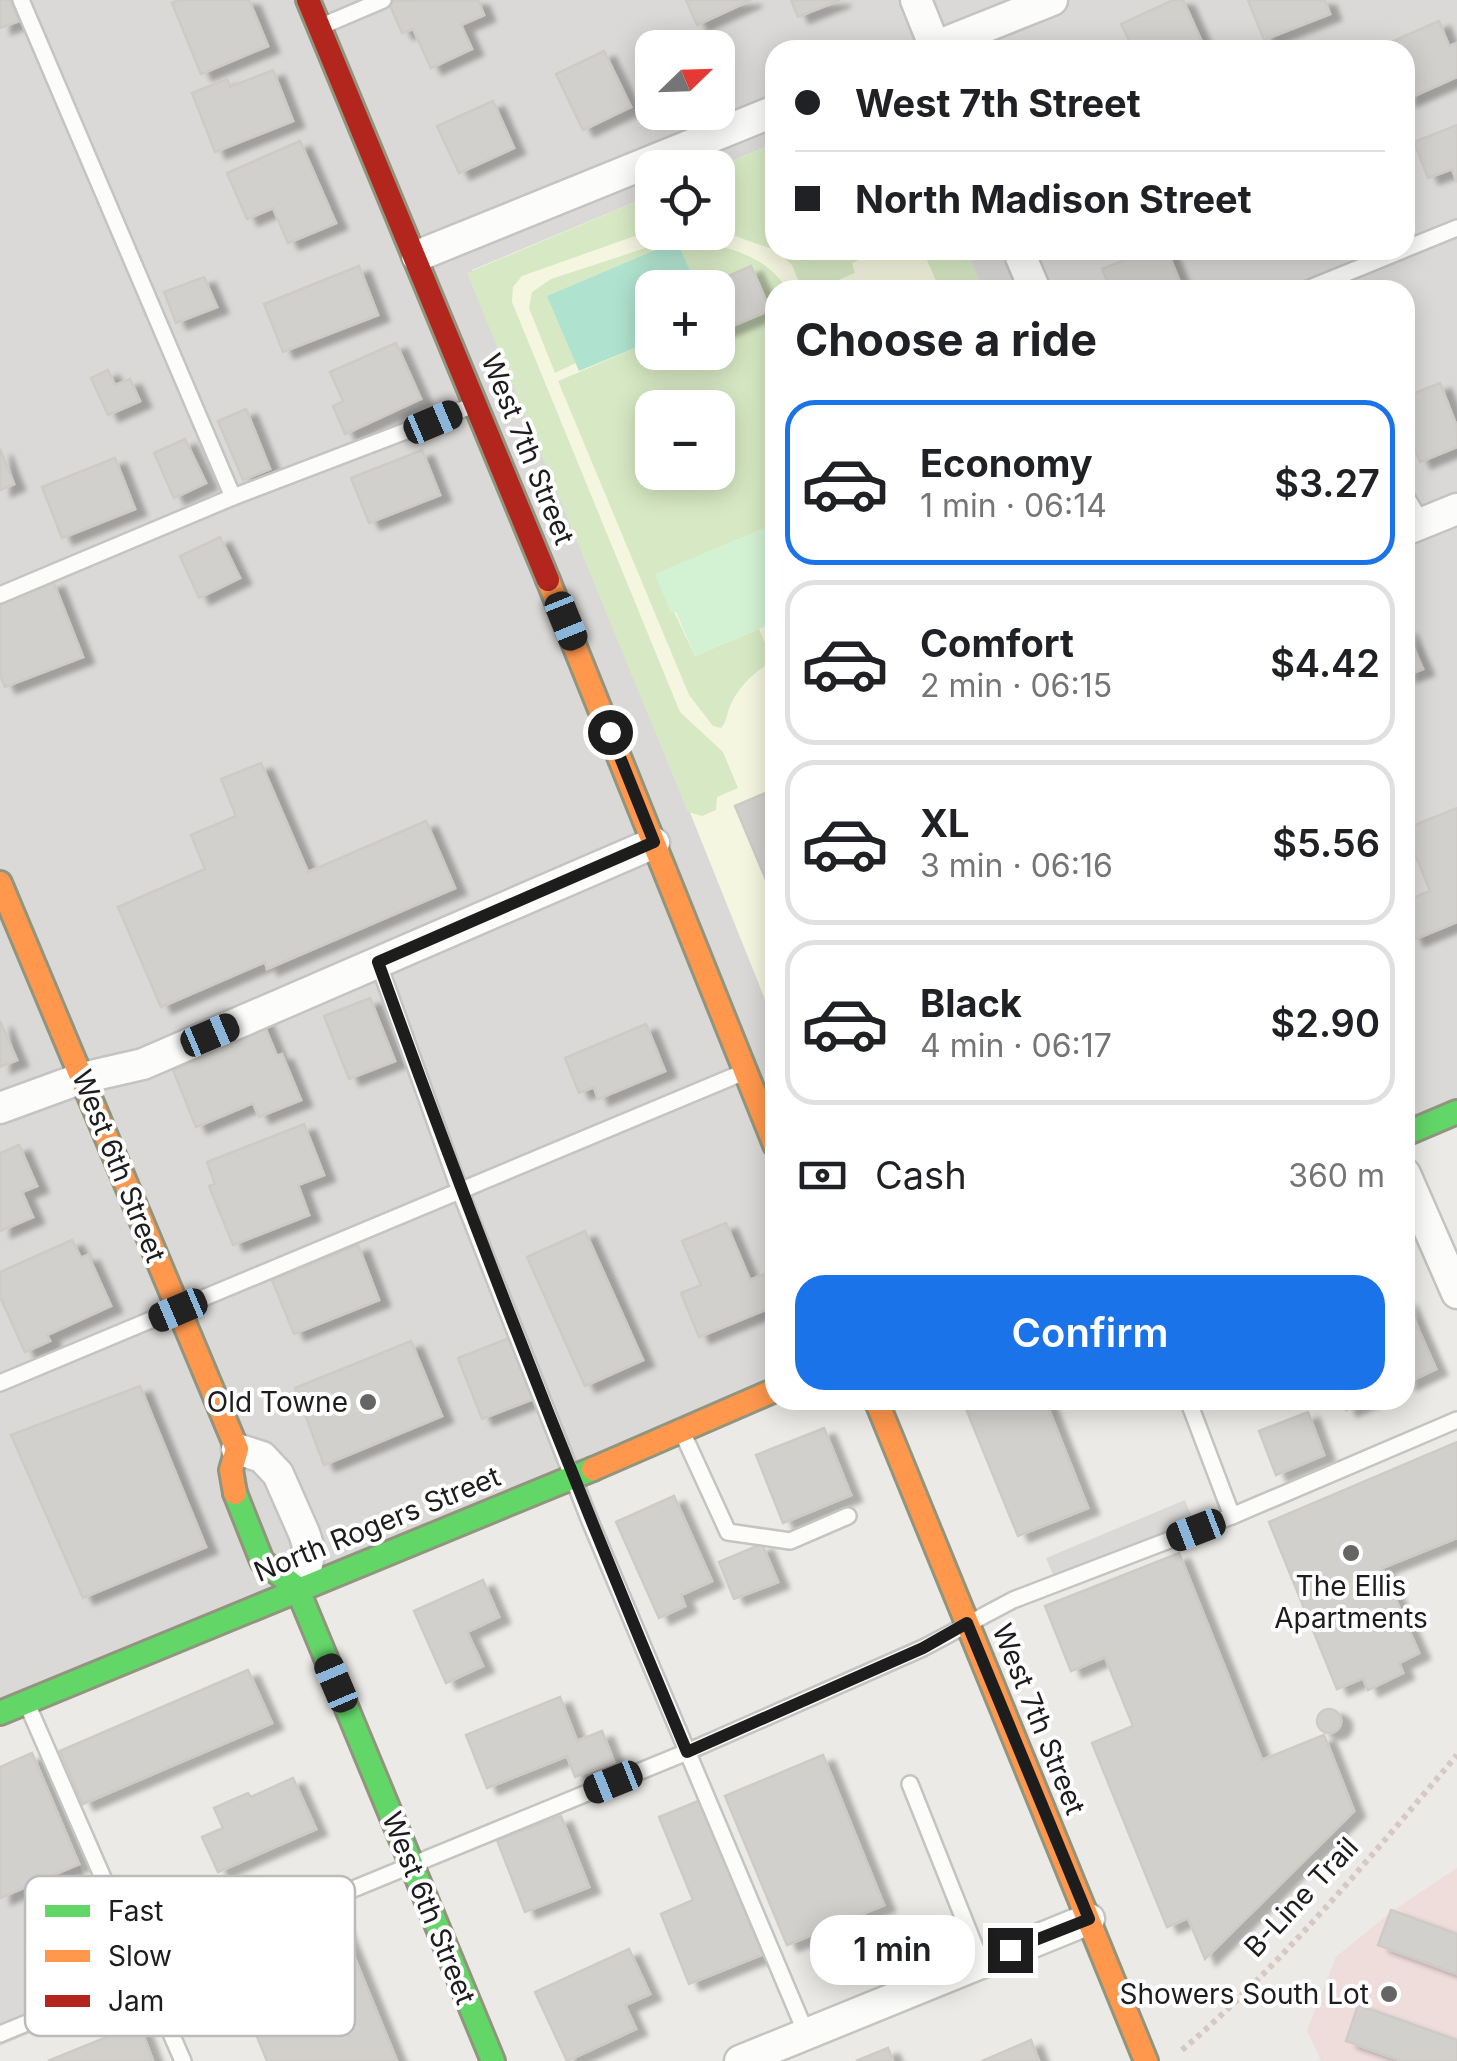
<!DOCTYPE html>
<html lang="en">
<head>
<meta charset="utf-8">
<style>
	body { margin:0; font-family:Inter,sans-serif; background:#f2f2f2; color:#202124; height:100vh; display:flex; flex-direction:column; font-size:38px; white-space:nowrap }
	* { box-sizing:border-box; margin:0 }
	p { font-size:32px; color:#757577 }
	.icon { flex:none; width:55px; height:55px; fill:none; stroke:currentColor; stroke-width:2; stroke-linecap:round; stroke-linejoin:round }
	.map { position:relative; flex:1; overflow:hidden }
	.sheet { position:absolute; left:765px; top:280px; width:650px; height:1130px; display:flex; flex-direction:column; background:#fff; border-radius:30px; box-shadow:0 5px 25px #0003 }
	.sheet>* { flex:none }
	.banner { position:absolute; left:765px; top:40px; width:650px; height:220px; border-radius:30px; box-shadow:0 5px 25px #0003; display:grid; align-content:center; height:220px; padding:0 30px; background:#fff }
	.needle { width:65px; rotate:67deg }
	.fabs { position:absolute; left:635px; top:30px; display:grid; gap:20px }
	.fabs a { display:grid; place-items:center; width:100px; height:100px; border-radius:20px; background:#fff; box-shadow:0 5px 25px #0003; font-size:50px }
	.end { position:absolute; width:45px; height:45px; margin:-22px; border:12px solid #1d1d1d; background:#fff; box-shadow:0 0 0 5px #fff }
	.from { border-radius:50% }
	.bubble { position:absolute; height:70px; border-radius:30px; background:#fff; box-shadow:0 5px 25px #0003; font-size:32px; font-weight:600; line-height:70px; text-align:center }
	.car { position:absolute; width:30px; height:60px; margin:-30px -15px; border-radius:12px; box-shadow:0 0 8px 2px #0007; background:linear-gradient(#222 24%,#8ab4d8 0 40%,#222 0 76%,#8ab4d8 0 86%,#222 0) }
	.banner b { display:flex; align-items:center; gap:35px; height:95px; font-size:38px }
	.banner b+b { border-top:2px solid #e0e0e0 }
	.banner i { width:25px; height:25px; background:#202124 }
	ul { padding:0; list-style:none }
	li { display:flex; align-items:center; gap:30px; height:165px; margin:0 20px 15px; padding:0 10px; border:5px solid #e0e0e0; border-radius:30px }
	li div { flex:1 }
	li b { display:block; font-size:38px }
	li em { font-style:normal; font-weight:600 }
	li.selected { border-color:#1a73e8 }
	li>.icon { width:90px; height:90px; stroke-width:1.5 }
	h2 { padding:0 30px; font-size:45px; line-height:120px }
	.pay { display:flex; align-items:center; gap:25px; height:110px; padding:0 30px; font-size:38px }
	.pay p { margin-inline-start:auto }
	.action { display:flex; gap:20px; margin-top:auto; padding:20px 30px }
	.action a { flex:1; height:115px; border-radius:30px; background:#1a73e8; color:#fff; font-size:40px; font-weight:600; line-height:115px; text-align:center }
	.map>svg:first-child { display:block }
	.residential { fill:#dad9d7; fill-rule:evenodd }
	.commercial { fill:#eeddda }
	.education { fill:#f5f6e0; fill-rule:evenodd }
	.grass { fill:#d7e9c4; fill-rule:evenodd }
	.park { fill:#d3f2d4 }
	.pitch { fill:#b0e3cf }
	.building { fill:#d2d0cd; stroke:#cecbc7; stroke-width:2.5; filter:url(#shadow) }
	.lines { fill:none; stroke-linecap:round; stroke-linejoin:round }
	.lane-casing { stroke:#c4c4c2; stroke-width:20 }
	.street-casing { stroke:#c4c4c2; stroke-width:35 }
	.fast-casing { stroke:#92957e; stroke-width:28 }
	.slow-casing { stroke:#92957e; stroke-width:28 }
	.jam-casing { stroke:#92957e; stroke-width:28 }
	.path { stroke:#d6c8c5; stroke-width:6; stroke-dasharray:5 5; stroke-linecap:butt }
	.lane { stroke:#fcfcfb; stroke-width:15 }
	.street { stroke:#fcfcfb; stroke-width:30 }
	.fast { stroke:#63d668; stroke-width:22 }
	.slow { stroke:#ff974d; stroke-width:22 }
	.jam { stroke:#b3261e; stroke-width:22 }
	.route { stroke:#1d1d1d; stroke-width:12 }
	.poi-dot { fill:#656563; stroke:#fff; stroke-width:4 }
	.labels { text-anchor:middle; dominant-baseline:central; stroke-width:8; stroke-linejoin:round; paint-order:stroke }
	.street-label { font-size:28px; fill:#1d1d1d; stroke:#fff }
	.poi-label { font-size:28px; fill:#1d1d1d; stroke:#fff; text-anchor:end }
	.key { fill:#fff; stroke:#bbb; stroke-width:2.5 }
	.key-label { font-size:28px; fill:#1d1d1d }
</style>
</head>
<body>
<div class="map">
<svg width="1457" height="2061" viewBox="0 0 1457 2061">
	<defs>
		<filter id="shadow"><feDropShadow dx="11" dy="6" stdDeviation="2.5" flood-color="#0004"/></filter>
	</defs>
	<rect width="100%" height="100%" fill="#ebeae6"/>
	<g class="residential">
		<path d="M0 0H1457V1114L1405 1135V290H775V1395L0 1714ZM652 48H718V112H652ZM775 50H1405V250H775ZM652 168H718V232H652ZM652 288H718V352H652ZM652 408H718V472H652Z"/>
		<path d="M1185 1500 1199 1534 1059 1589 1046 1558Z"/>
		<path d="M79 1864 133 1989 0 2046V1898Z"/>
	</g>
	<path class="commercial" d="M1457 1868V2061H1321L1307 2030 1336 1957 1391 1912Z"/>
	<path class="education" d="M775 143V250H966L983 290H775V1024L472 270 652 195V232H718L717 167ZM652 288H718V352H652ZM652 408H718V472H652Z"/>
	<g class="grass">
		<path d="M775 143V250L718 230 717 167Z"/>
		<path d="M652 195V230L522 276 513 287 512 302 680 712 723 752 738 788 717 797 716 810 702 816 688 812 467 273Z"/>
		<path d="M676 238C717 245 765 251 787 290H775V524L656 574 695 656 759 629 773 661C756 670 739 686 731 704 726 714 728 720 721 728L713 726 689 695 558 381 652 341V352H718V332L769 310 752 267 697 287 677 242 548 296 576 363 555 373 529 308 532 292 551 279ZM652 408H718V472H652Z"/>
		<path d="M776 250H881L852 263 855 273 815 290H802L792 265Z"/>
		<path d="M897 250H966L983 290H940L923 251 901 260Z"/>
	</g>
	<path class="park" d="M775 524V622L695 656 676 612 671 613 655 574Z"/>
	<path class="pitch" d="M677 241 697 287 652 288V341L579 371 547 296Z"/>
	<g class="building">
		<path d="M0 0H10L19 21 0 28Z"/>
		<path d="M179 0H249L268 46 201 74 172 3Z"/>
		<path d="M478 0 484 15 461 25 472 49 431 68 413 29 402 33 388 1Z"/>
		<path d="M686 0H751L697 25Z"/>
		<path d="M791 0H840L798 17Z"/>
		<path d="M1173 0H1183L1201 40 1180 50H1134L1121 24Z"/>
		<path d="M1248 0H1325L1330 14 1264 40Z"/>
		<path d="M1439 21 1449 46 1457 43V77L1405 100V50H1373Z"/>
		<path d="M604 51 631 107 583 130 556 74Z"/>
		<path d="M273 70 293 121 215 152 192 93 227 79 230 87Z"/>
		<path d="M493 101 514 148 459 173 437 126Z"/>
		<path d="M1457 125V182L1452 169 1428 178 1414 142Z"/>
		<path d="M300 141 336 223 288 243 273 208 247 219 227 173Z"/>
		<path d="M1150 250H1167L1183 290H1111L1102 269Z"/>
		<path d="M359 266 378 315 283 352 264 304Z"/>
		<path d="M751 266 770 310 718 332V288H702Z"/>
		<path d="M204 277 217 307 176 323 164 292Z"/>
		<path d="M396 343 421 399 345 434 333 406 343 401 330 372Z"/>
		<path d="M108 370 115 385 130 379 140 401 108 415 91 378Z"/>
		<path d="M1440 383 1457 427V447L1420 462 1405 425V397Z"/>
		<path d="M246 409 270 469 243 480 218 421Z"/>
		<path d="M185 439 206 483 174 498 154 453Z"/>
		<path d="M0 449 14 484 0 490Z"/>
		<path d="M422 450 440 495 369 523 351 478Z"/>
		<path d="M115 458 135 509 62 538 42 487Z"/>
		<path d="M220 537 240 578 199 598 180 556Z"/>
		<path d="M53 581 83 657 5 687 0 675V602Z"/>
		<path d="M1405 628 1423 669 1405 676Z"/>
		<path d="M261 763 308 872 426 821 455 888 267 969 265 962 161 1007 118 907 205 869 191 835 236 816 221 779Z"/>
		<path d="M775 789V901L735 806Z"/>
		<path d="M1457 808V922L1413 940 1405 921V901L1430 891 1405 829Z"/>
		<path d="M370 998 395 1061 349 1079 324 1016Z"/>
		<path d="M261 1018 277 1056 282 1054 301 1100 259 1117 253 1103 196 1127 173 1070 232 1046 226 1032Z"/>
		<path d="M0 1021 17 1060 0 1067Z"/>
		<path d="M646 1024 665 1071 598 1099 594 1087 579 1093 565 1058Z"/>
		<path d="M304 1124 324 1175 298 1185 309 1215 233 1245 209 1186 215 1184 207 1162Z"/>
		<path d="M19 1145 37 1186 22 1192 33 1217 0 1231V1153Z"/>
		<path d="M726 1223 750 1280 765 1274 775 1306 699 1337 681 1293 701 1285 682 1241Z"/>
		<path d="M585 1231 643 1360 585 1386 527 1257Z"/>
		<path d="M72 1240 81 1258 88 1255 111 1306 47 1335 50 1341 25 1352 0 1297V1272Z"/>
		<path d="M358 1245 379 1300 294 1334 272 1280Z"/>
		<path d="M1405 1299 1436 1369 1405 1384Z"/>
		<path d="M509 1338 533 1399 482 1419 458 1358Z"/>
		<path d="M411 1341 442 1416 324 1465 295 1388Z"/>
		<path d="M140 1386 206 1547 83 1598 11 1435Z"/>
		<path d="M973 1400H1045L1088 1508 1018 1536 964 1404Z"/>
		<path d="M1342 1400H1369L1346 1410Z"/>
		<path d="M1308 1412 1324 1455 1276 1475 1259 1431Z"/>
		<path d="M824 1428 851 1495 783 1523 756 1455Z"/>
		<path d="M1457 1442V1538L1382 1568 1419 1653 1399 1663 1403 1673 1368 1690 1363 1678 1337 1689 1269 1522Z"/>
		<path d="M674 1496 712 1581 681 1595 685 1606 659 1618 616 1522Z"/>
		<path d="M762 1544 778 1582 734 1599 719 1562Z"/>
		<path d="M1179 1553 1262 1760 1324 1735 1354 1811 1205 1959 1188 1918 1167 1927 1092 1743 1133 1726 1105 1657 1071 1671 1045 1606Z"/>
		<path d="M483 1580 499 1617 467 1632 483 1666 446 1683 414 1611Z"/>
		<path d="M248 1670 272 1723 83 1804 60 1751Z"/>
		<path d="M560 1697 577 1741 602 1731 614 1762 575 1777 567 1756 487 1788 466 1735Z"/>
		<circle cx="1329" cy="1721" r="12"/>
		<path d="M32 1753 79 1864 0 1898V1767Z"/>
		<path d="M823 1755 884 1905 787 1945 725 1796Z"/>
		<path d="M293 1778 316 1829 218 1872 202 1837 223 1828 214 1808 248 1793 251 1797Z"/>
		<path d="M701 1800 764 1954 689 1984 661 1914 693 1900 659 1817Z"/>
		<path d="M561 1816 589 1887 525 1912 497 1840Z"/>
		<path d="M335 1910 397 2061H267L224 1956Z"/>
		<path d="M1391 1910 1457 1934V1974L1378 1945Z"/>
		<path d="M629 1949 650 1994 625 2005 636 2029 567 2061 535 1992Z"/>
		<path d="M1358 2005 1457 2040V2061H1402L1346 2041Z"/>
		<path d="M139 2024 153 2061H48Z"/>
		<path d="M1031 2040 1039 2061H982Z"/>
		<path d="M888 2048 893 2061H856Z"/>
	</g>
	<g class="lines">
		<defs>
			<g id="lane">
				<path d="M21 0 233 497"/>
				<path d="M322 26 383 0"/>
				<path d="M1405 249 1457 228"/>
				<path d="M1305 290 1403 250"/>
				<path d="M1405 495 1422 523"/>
				<path d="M0 595 233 497 474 405"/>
				<path d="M378 962 460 1191 590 1521 806 2033"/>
				<path d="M0 1383 744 1072"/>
				<path d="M1188 1400 1232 1516"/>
				<path d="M683 1434 728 1532 790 1541 848 1516"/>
				<path d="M28 1706 183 2061"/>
				<path d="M910 1784 981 1962"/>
				<path d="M0 2034 687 1752 923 1648 1013 1600 1232 1516 1457 1420"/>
			</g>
			<g id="street">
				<path d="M916 0 936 50"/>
				<path d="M927 50 1052 0"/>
				<path d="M1018 250 1035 290"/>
				<path d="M417 256 775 111"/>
				<path d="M1405 530 1457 509"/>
				<path d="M0 1108 82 1078 143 1064 654 843"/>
				<path d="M1405 1174 1457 1293"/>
				<path d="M237 1449 262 1457 278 1474 304 1533C313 1555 307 1569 297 1588"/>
				<path d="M740 2061 1089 1919"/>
			</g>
			<g id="fast">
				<path d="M1405 1134 1457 1112"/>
				<path d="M235 1493 262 1561 297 1588 493 2061"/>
				<path d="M0 1713 593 1469"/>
			</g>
			<g id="slow">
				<path d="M548 580 775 1145"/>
				<path d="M0 883 237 1449 231 1470 235 1493"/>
				<path d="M876 1400 1146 2061"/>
				<path d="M593 1469 775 1390"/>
			</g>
			<path id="jam" d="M308 0 548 580"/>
		</defs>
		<use href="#lane" class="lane-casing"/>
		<use href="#street" class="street-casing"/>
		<use href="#fast" class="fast-casing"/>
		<use href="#slow" class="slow-casing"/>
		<use href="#jam" class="jam-casing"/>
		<path class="path" d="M1182 2050C1282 1965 1372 1855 1457 1755"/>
		<use href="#lane" class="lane"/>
		<use href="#street" class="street"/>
		<use href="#fast" class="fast"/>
		<use href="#slow" class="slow"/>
		<use href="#jam" class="jam"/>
	</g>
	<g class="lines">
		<path class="route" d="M610 732 654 842 378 962C474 1229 577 1491 687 1752L923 1648 967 1623 1089 1919 1010 1950"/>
	</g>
	<g class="poi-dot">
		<circle cx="368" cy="1402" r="10"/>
		<circle cx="1351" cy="1553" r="10"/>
		<circle cx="1389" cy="1994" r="10"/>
	</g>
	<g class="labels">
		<g class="street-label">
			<text transform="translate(528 449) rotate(68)">West 7th Street</text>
			<text transform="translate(119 1166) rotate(68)">West 6th Street</text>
			<text transform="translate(377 1524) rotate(-22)">North Rogers Street</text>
			<text transform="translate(1039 1719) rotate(68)">West 7th Street</text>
			<text transform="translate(1301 1897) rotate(-47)">B-Line Trail</text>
			<text transform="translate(429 1908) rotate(68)">West 6th Street</text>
		</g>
		<g class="poi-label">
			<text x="348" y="1402">Old Towne</text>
			<text x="1351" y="1586" text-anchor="middle">The Ellis<tspan x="1351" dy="32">Apartments</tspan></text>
			<text x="1369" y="1994">Showers South Lot</text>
		</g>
	</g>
	<rect x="25" y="1876" width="330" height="160" rx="15" class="key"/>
	<rect x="45" y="1905" width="45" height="12" fill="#63d668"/>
	<rect x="45" y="1950" width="45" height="12" fill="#ff974d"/>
	<rect x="45" y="1995" width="45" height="12" fill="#b3261e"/>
	<g class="key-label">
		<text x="108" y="1921">Fast</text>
		<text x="108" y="1966">Slow</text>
		<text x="108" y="2011">Jam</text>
	</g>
</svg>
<div class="fabs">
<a><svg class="needle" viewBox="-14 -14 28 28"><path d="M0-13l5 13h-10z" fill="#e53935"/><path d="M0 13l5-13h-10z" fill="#757577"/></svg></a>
<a><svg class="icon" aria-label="locate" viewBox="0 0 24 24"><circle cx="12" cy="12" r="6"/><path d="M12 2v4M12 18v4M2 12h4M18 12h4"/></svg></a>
<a>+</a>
<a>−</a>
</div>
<i class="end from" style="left:610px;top:732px"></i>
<i class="end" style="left:1010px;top:1950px"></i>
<div class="bubble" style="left:810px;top:1915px;width:165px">1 min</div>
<i class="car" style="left:433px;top:422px;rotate:67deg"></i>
<i class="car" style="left:566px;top:621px;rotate:158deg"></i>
<i class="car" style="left:210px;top:1035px;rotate:67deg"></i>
<i class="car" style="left:178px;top:1310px;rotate:247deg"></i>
<i class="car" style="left:1196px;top:1530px;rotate:249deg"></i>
<i class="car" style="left:336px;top:1683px;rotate:337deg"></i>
<i class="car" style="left:613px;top:1782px;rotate:248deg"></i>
<div class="banner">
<b><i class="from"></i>West 7th Street</b>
<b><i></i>North Madison Street</b>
</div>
<section class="sheet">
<h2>Choose a ride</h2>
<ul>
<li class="selected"><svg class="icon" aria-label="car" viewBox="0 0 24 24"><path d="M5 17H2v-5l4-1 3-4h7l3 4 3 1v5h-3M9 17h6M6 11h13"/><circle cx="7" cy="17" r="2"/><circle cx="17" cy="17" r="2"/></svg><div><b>Economy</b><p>1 min · 06:14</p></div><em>$3.27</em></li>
<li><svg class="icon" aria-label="car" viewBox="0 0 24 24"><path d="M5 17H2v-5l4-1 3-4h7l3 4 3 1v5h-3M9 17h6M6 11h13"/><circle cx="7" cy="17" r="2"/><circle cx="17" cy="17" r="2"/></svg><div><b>Comfort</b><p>2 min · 06:15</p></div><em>$4.42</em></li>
<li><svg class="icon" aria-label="car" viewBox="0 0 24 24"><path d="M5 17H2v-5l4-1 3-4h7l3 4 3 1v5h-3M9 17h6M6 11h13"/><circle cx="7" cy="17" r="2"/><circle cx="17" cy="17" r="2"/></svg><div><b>XL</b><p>3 min · 06:16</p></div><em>$5.56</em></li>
<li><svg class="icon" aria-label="car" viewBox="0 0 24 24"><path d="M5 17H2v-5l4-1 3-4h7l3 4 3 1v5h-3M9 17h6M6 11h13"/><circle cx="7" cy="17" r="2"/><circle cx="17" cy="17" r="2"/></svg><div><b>Black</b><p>4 min · 06:17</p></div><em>$2.90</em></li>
</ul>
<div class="pay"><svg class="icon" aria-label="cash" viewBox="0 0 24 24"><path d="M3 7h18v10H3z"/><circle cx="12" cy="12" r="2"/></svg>Cash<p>360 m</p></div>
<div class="action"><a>Confirm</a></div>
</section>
</div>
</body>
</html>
